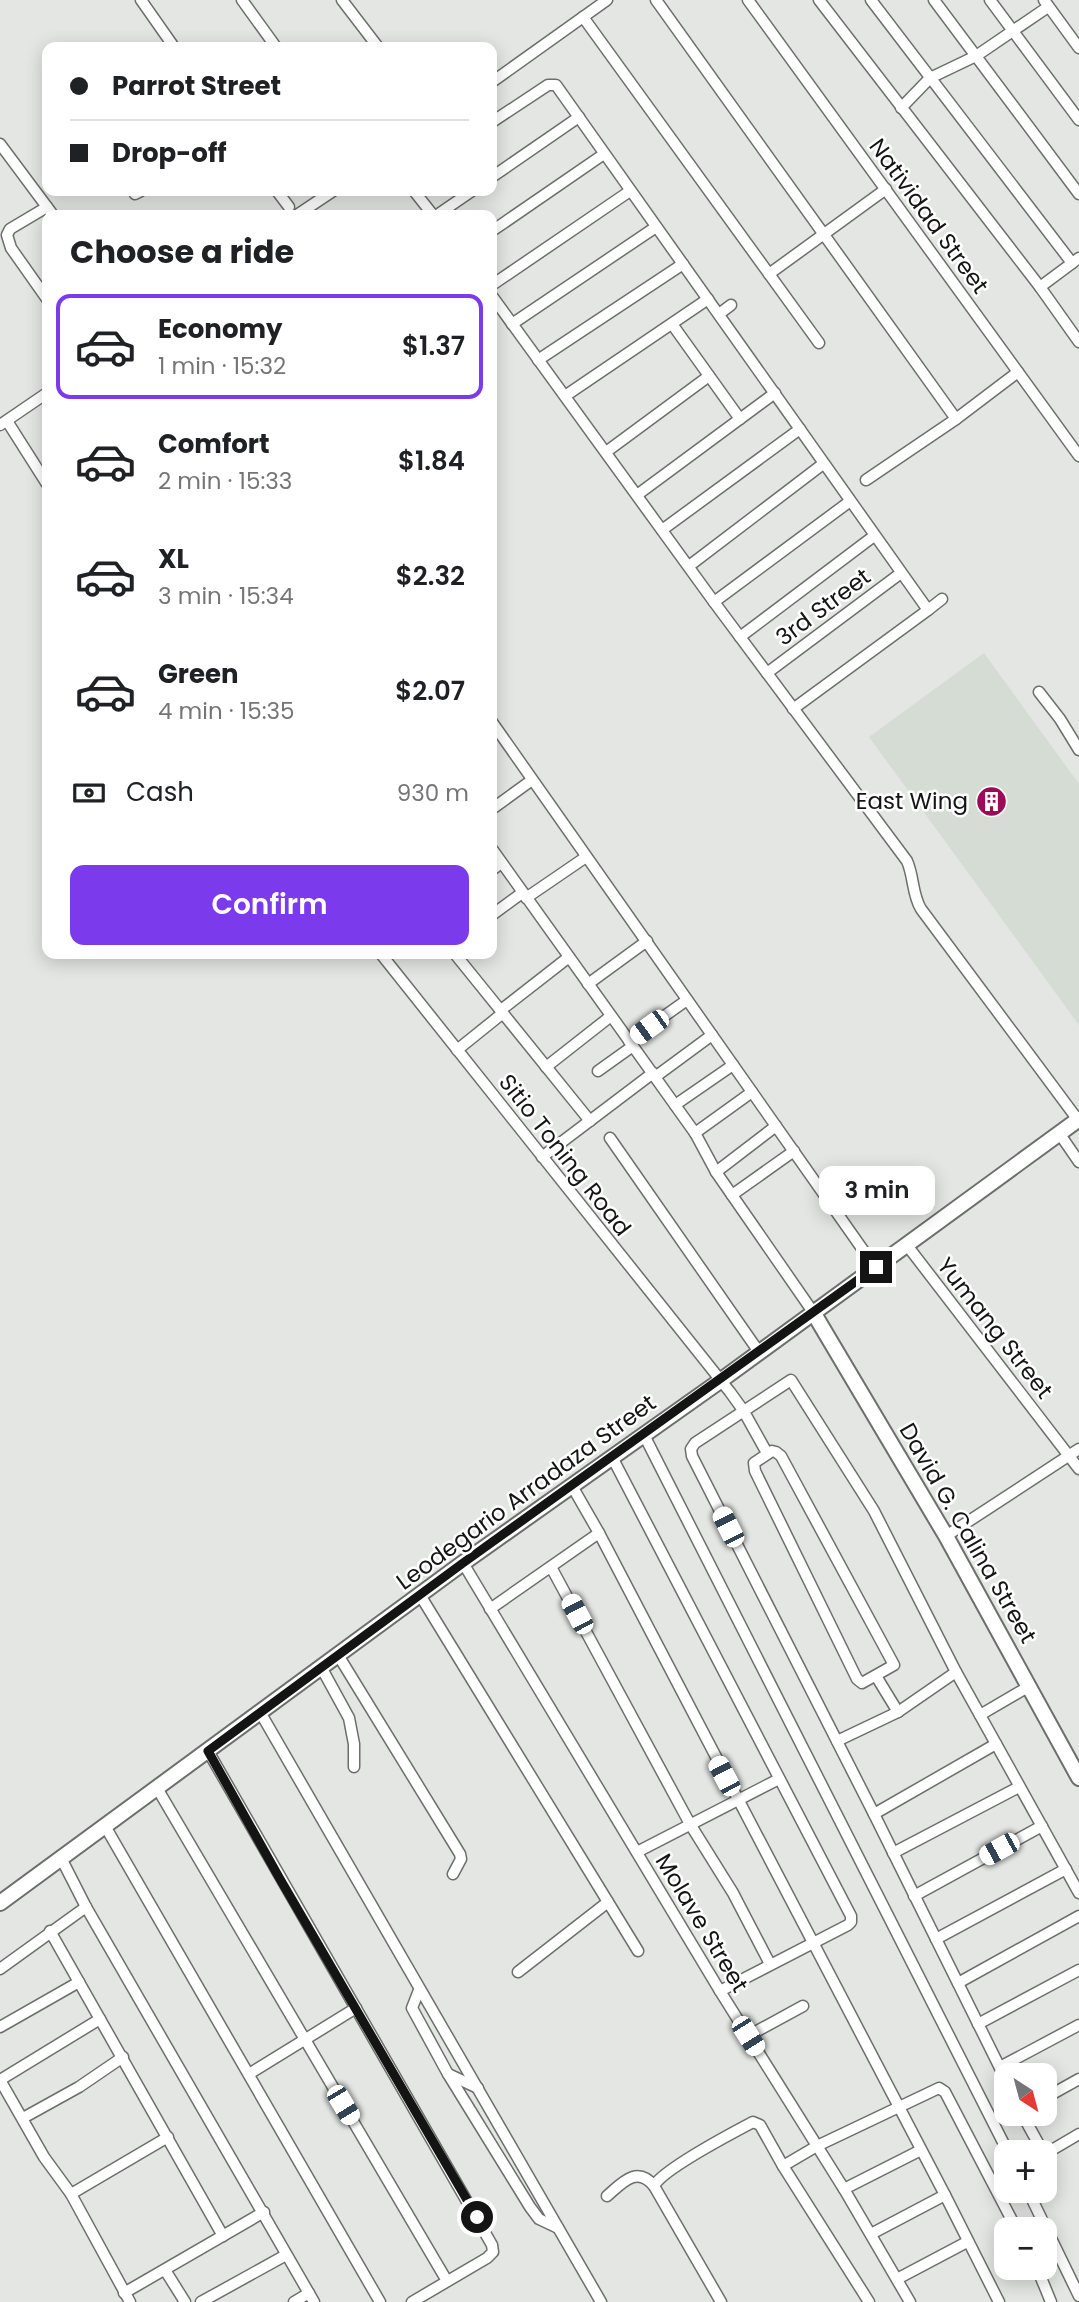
<!DOCTYPE html>
<html lang="en">
<head>
<meta charset="utf-8">
<style>
	body { margin:0; font-family:Poppins,sans-serif; background:#f6f6f6; color:#202124; height:100vh; display:flex; flex-direction:column; font-size:26px; white-space:nowrap }
	* { box-sizing:border-box; margin:0 }
	p { font-size:23px; color:#757577 }
	.icon { flex:none; width:38px; height:38px; fill:none; stroke:currentColor; stroke-width:2; stroke-linecap:round; stroke-linejoin:round }
	.map { position:relative; flex:1; overflow:hidden }
	.side { position:absolute; left:42px; top:210px; width:455px; height:749px; display:flex; flex-direction:column; background:#fff; border-radius:14px; box-shadow:0 4px 18px #0003 }
	.side>* { flex:none }
	.top-card { position:absolute; left:42px; top:42px; width:455px; height:154px; border-radius:14px; box-shadow:0 4px 18px #0003; display:grid; align-content:center; height:154px; padding:0 28px; background:#fff }
	.needle { width:46px; rotate:144deg }
	.buttons { position:absolute; left:994px; top:2063px; display:grid; gap:14px }
	.buttons a { display:grid; place-items:center; width:63px; height:63px; border-radius:14px; background:#fff; box-shadow:0 4px 18px #0003; font-size:35px }
	.end { position:absolute; width:32px; height:32px; margin:-16px; border:9px solid #131413; background:#fff; box-shadow:0 0 0 4px #fff }
	.from { border-radius:50% }
	.bubble { position:absolute; height:49px; border-radius:14px; background:#fff; box-shadow:0 4px 18px #0003; font-size:23px; font-weight:600; line-height:49px; text-align:center }
	.car { position:absolute; width:21px; height:42px; margin:-21px -10px; border-radius:9px; box-shadow:0 0 5px 2px #0007; background:linear-gradient(#fff 24%,#345 0 40%,#fff 0 76%,#345 0 86%,#fff 0) }
	.top-card b { display:flex; align-items:center; gap:24px; height:66px; font-size:26px }
	.top-card b+b { border-top:2px solid #e0e0e0 }
	.top-card i { width:18px; height:18px; background:#202124 }
	ul { padding:0; list-style:none }
	li { display:flex; align-items:center; gap:21px; height:105px; margin:0 14px 10px; padding:0 14px; border:4px solid transparent; border-radius:14px }
	li div { flex:1 }
	li b { display:block; font-size:26px }
	li em { font-style:normal; font-weight:600 }
	li.selected { border-color:#7c3aed }
	li>.icon { width:63px; height:63px; stroke-width:1.5 }
	h2 { padding:0 28px; font-size:32px; line-height:84px }
	.pay { display:flex; align-items:center; gap:18px; height:77px; padding:0 28px; font-size:26px }
	.pay p { margin-inline-start:auto }
	.action { display:flex; gap:14px; margin-top:auto; padding:14px 28px }
	.action a { flex:1; height:80px; border-radius:14px; background:#7c3aed; color:#fff; font-size:28px; font-weight:600; line-height:80px; text-align:center }
	.map>svg:first-child { display:block }
	.built { fill:#d4dcd3 }
	.lines { fill:none; stroke-linecap:round; stroke-linejoin:round }
	.street-casing { stroke:#6d6f6d; stroke-width:13 }
	.secondary-casing { stroke:#6d6f6d; stroke-width:18 }
	.street { stroke:#fff; stroke-width:10 }
	.secondary { stroke:#fff; stroke-width:14 }
	.route { stroke:#131413; stroke-width:9 }
	.labels { text-anchor:middle; dominant-baseline:central; stroke-width:5; stroke-linejoin:round; paint-order:stroke }
	.street-label { font-size:23px; fill:#131413; stroke:#fff }
	.poi-label { font-size:23px; fill:#131413; stroke:#fff; text-anchor:end }
</style>
</head>
<body>
<div class="map">
<svg width="1079" height="2302" viewBox="0 0 1079 2302">
	<rect width="100%" height="100%" fill="#e3e6e3"/>
	<path class="built" d="M984 653 1079 784V1025L869 737Z"/>
	<g class="lines">
		<defs>
			<g id="street">
				<path d="M141 0 174 47"/>
				<path d="M242 0 276 47"/>
				<path d="M342 0 378 47"/>
				<path d="M656 0 956 419"/>
				<path d="M748 0 1079 456"/>
				<path d="M819 0 1040 287 1079 342"/>
				<path d="M871 0 1072 263"/>
				<path d="M934 0 1079 194"/>
				<path d="M990 0 1079 120"/>
				<path d="M1044 0 1079 48"/>
				<path d="M583 17 819 343"/>
				<path d="M492 82 607 0"/>
				<path d="M901 108 930 78 976 56 1048 7"/>
				<path d="M492 122 548 85H556L928 610 793 709"/>
				<path d="M0 144 53 215"/>
				<path d="M492 177 579 117"/>
				<path d="M277 191 289 207"/>
				<path d="M414 191 433 215"/>
				<path d="M135 194 141 191"/>
				<path d="M297 215 333 191"/>
				<path d="M437 215 472 191"/>
				<path d="M492 231 604 154"/>
				<path d="M769 274 886 189"/>
				<path d="M492 285 630 191"/>
				<path d="M1040 287 1079 258"/>
				<path d="M492 296 714 602 907 861C914 877 912 894 921 909L1078 1120"/>
				<path d="M47 299 11 248 7 235 10 229 47 207"/>
				<path d="M719 314 731 305"/>
				<path d="M512 324 656 227"/>
				<path d="M672 324 740 419"/>
				<path d="M538 360 683 264"/>
				<path d="M565 396 708 299"/>
				<path d="M7 421 47 484"/>
				<path d="M0 425 47 393"/>
				<path d="M606 452 709 376"/>
				<path d="M866 480 956 419 1018 372"/>
				<path d="M637 495 775 393"/>
				<path d="M662 530 800 429"/>
				<path d="M689 566 823 464"/>
				<path d="M714 602 849 502"/>
				<path d="M928 610 942 599"/>
				<path d="M740 637 874 536"/>
				<path d="M767 673 901 573"/>
				<path d="M1039 692 1060 719 1079 750"/>
				<path d="M492 722 875 1267"/>
				<path d="M492 809 532 780"/>
				<path d="M492 849 695 1133 716 1172 813 1312"/>
				<path d="M492 870 501 863"/>
				<path d="M526 898 586 857"/>
				<path d="M492 915 522 893"/>
				<path d="M381 954 730 1392 743 1410 767 1453"/>
				<path d="M455 954 590 1121"/>
				<path d="M588 984 647 941"/>
				<path d="M501 1010 569 957"/>
				<path d="M629 1041 687 1000"/>
				<path d="M457 1050 503 1013"/>
				<path d="M546 1067 611 1016"/>
				<path d="M598 1071 633 1046"/>
				<path d="M655 1077 712 1035"/>
				<path d="M675 1105 733 1065"/>
				<path d="M695 1133 752 1092"/>
				<path d="M1059 1133 1079 1162"/>
				<path d="M610 1138 759 1352"/>
				<path d="M542 1157 653 1073"/>
				<path d="M716 1172 776 1126"/>
				<path d="M732 1195 794 1151"/>
				<path d="M906 1244 1079 1469"/>
				<path d="M644 1435 1008 2152"/>
				<path d="M772 1451 776 1452 781 1456 894 1665 862 1683 857 1679 755 1471 754 1463Z"/>
				<path d="M612 1457 851 1916V1922L848 1925 720 1991"/>
				<path d="M572 1486 599 1533 945 2195 999 2302"/>
				<path d="M946 1536 1079 1449"/>
				<path d="M463 1563 720 1991 844 2189 910 2302"/>
				<path d="M551 1567 690 1824 733 1893 770 1964"/>
				<path d="M420 1595 638 1951"/>
				<path d="M490 1609 599 1533"/>
				<path d="M338 1655 460 1854 461 1859 453 1874"/>
				<path d="M321 1667 349 1718 354 1744V1767"/>
				<path d="M876 1676 898 1712"/>
				<path d="M260 1712 601 2302"/>
				<path d="M980 1715 1028 1687"/>
				<path d="M837 1741 898 1712 956 1672"/>
				<path d="M208 1751 492 2245 493 2252 487 2258 412 2302"/>
				<path d="M157 1788 447 2281"/>
				<path d="M874 1814 996 1744"/>
				<path d="M105 1826 380 2302"/>
				<path d="M637 1852 779 1779"/>
				<path d="M893 1853 1019 1787"/>
				<path d="M61 1858 86 1907 314 2302"/>
				<path d="M914 1896 1042 1826"/>
				<path d="M50 1931 223 2236"/>
				<path d="M936 1939 1066 1869"/>
				<path d="M0 1969 86 1907"/>
				<path d="M518 1972 608 1902"/>
				<path d="M958 1983 1079 1916"/>
				<path d="M419 1990 412 2008 448 2074 530 2207 539 2219 558 2228"/>
				<path d="M978 2024 1079 1970"/>
				<path d="M0 2027 79 1982"/>
				<path d="M748 2036 803 2006"/>
				<path d="M1000 2067 1079 2025"/>
				<path d="M249 2074 356 2008"/>
				<path d="M448 2074 478 2088"/>
				<path d="M0 2080 44 2157 71 2194 130 2302"/>
				<path d="M0 2080 100 2019"/>
				<path d="M1006 2080 874 1814 692 1456 691 1449 695 1443 791 1380 874 1511 956 1672 1079 1893"/>
				<path d="M1045 2098 1079 2079"/>
				<path d="M1022 2114 1043 2152"/>
				<path d="M23 2118 79 2087 123 2057"/>
				<path d="M1045 2154 1079 2134"/>
				<path d="M783 2166 817 2146 939 2088 945 2092 1017 2230"/>
				<path d="M844 2189 921 2150"/>
				<path d="M1028 2191 1079 2296"/>
				<path d="M71 2194 168 2137"/>
				<path d="M607 2196C622 2183 637 2165 654 2186"/>
				<path d="M871 2234 945 2195"/>
				<path d="M1037 2268 1051 2302"/>
				<path d="M165 2270 185 2302"/>
				<path d="M897 2279 967 2242"/>
				<path d="M124 2293 264 2212"/>
				<path d="M201 2302 286 2255"/>
				<path d="M294 2302 309 2293"/>
				<path d="M721 2302 654 2186C662 2170 734 2132 753 2122L760 2125 783 2166 869 2302"/>
			</g>
			<g id="secondary">
				<path d="M813 1312 946 1536 1079 1778"/>
				<path d="M0 1903 463 1563 720 1381 1079 1119"/>
			</g>
		</defs>
		<use href="#street" class="street-casing"/>
		<use href="#secondary" class="secondary-casing"/>
		<use href="#street" class="street"/>
		<use href="#secondary" class="secondary"/>
	</g>
	<g class="lines">
		<path class="route" d="M477 2217 280 1879 208 1751 463 1563 876 1267"/>
	</g>
	<defs>
		<symbol id="building-disc" viewBox="-11 -11 22 22"><circle r="9.5" fill="#9c0b58" stroke="#fff"/><path d="M-4-6H4V6H1V3H-1V6H-4ZM-2.5-4.3h1.7v1.8h-1.7ZM.8-4.3h1.7v1.8H.8ZM-2.5-1h1.7V.8h-1.7ZM.8-1h1.7V.8H.8Z" fill="#fff"/></symbol>
	</defs>
	<g fill-rule="evenodd">
		<use href="#building-disc" x="974" y="784" width="35" height="35"/>
	</g>
	<g class="labels">
		<g class="street-label">
			<text transform="translate(929 216) rotate(54)">Natividad Street</text>
			<text transform="translate(823 607) rotate(-37)">3rd Street</text>
			<text transform="translate(565 1155) rotate(52)">Sitio Toning Road</text>
			<text transform="translate(995 1328) rotate(52)">Yumang Street</text>
			<text transform="translate(526 1492) rotate(-36)">Leodegario Arradaza Street</text>
			<text transform="translate(968 1533) rotate(60)">David G. Calina Street</text>
			<text transform="translate(702 1923) rotate(59)">Molave Street</text>
		</g>
		<g class="poi-label">
			<text x="968" y="801">East Wing</text>
		</g>
	</g>
</svg>
<div class="buttons">
<a><svg class="needle" viewBox="-14 -14 28 28"><path d="M0-13l5 13h-10z" fill="#e53935"/><path d="M0 13l5-13h-10z" fill="#757577"/></svg></a>
<a>+</a>
<a>−</a>
</div>
<i class="end from" style="left:477px;top:2217px"></i>
<i class="end" style="left:876px;top:1267px"></i>
<div class="bubble" style="left:819px;top:1166px;width:116px">3 min</div>
<i class="car" style="left:649px;top:1027px;rotate:234deg"></i>
<i class="car" style="left:728px;top:1527px;rotate:333deg"></i>
<i class="car" style="left:577px;top:1614px;rotate:332deg"></i>
<i class="car" style="left:724px;top:1776px;rotate:332deg"></i>
<i class="car" style="left:999px;top:1849px;rotate:241deg"></i>
<i class="car" style="left:748px;top:2036px;rotate:148deg"></i>
<i class="car" style="left:343px;top:2105px;rotate:149deg"></i>
<div class="top-card">
<b><i class="from"></i>Parrot Street</b>
<b><i></i>Drop-off</b>
</div>
<section class="side">
<h2>Choose a ride</h2>
<ul>
<li class="selected"><svg class="icon" aria-label="car" viewBox="0 0 24 24"><path d="M5 17H2v-5l4-1 3-4h7l3 4 3 1v5h-3M9 17h6M6 11h13"/><circle cx="7" cy="17" r="2"/><circle cx="17" cy="17" r="2"/></svg><div><b>Economy</b><p>1 min · 15:32</p></div><em>$1.37</em></li>
<li><svg class="icon" aria-label="car" viewBox="0 0 24 24"><path d="M5 17H2v-5l4-1 3-4h7l3 4 3 1v5h-3M9 17h6M6 11h13"/><circle cx="7" cy="17" r="2"/><circle cx="17" cy="17" r="2"/></svg><div><b>Comfort</b><p>2 min · 15:33</p></div><em>$1.84</em></li>
<li><svg class="icon" aria-label="car" viewBox="0 0 24 24"><path d="M5 17H2v-5l4-1 3-4h7l3 4 3 1v5h-3M9 17h6M6 11h13"/><circle cx="7" cy="17" r="2"/><circle cx="17" cy="17" r="2"/></svg><div><b>XL</b><p>3 min · 15:34</p></div><em>$2.32</em></li>
<li><svg class="icon" aria-label="car" viewBox="0 0 24 24"><path d="M5 17H2v-5l4-1 3-4h7l3 4 3 1v5h-3M9 17h6M6 11h13"/><circle cx="7" cy="17" r="2"/><circle cx="17" cy="17" r="2"/></svg><div><b>Green</b><p>4 min · 15:35</p></div><em>$2.07</em></li>
</ul>
<div class="pay"><svg class="icon" aria-label="cash" viewBox="0 0 24 24"><path d="M3 7h18v10H3z"/><circle cx="12" cy="12" r="2"/></svg>Cash<p>930 m</p></div>
<div class="action"><a>Confirm</a></div>
</section>
</div>
</body>
</html>
